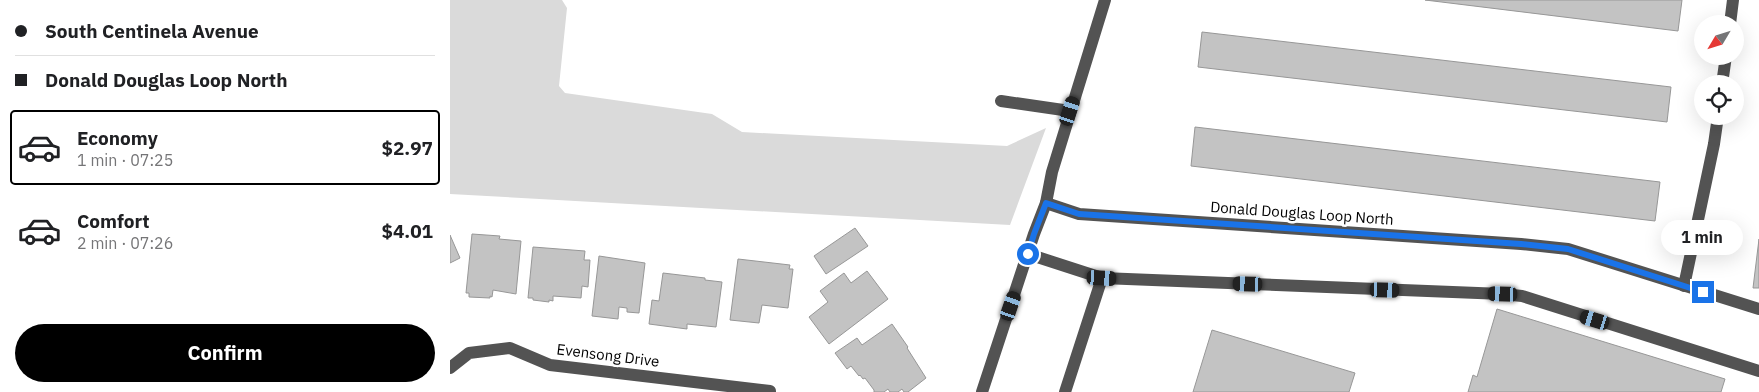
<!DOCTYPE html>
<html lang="en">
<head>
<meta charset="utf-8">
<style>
	body { margin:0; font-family:"IBM Plex Sans",sans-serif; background:#f6f6f6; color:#202124; height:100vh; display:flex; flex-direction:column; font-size:19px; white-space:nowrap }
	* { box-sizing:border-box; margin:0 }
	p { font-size:16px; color:#757577 }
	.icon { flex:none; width:28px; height:28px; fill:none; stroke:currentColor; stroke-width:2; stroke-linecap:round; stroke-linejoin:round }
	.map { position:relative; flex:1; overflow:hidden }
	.side { display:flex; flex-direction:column; background:#fff; width:450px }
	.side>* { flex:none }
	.top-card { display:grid; align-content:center; height:110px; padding:0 15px; background:#fff }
	.needle { width:32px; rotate:232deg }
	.buttons { position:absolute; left:1244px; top:15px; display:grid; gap:10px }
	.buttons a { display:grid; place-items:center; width:50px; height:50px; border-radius:50%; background:#fff; box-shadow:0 5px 20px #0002; font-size:25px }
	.end { position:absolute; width:22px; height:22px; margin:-11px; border:6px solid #1a73e8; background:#fff; box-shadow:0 0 0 2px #fff }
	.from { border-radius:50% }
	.bubble { position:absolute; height:35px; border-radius:18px; background:#fff; box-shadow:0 5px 20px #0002; font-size:16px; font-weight:800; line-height:35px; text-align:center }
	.car { position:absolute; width:15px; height:30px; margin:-15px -8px; border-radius:6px; box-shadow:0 0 4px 1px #0007; background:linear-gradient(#222 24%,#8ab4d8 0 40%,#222 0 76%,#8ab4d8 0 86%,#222 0) }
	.top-card b { display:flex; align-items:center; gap:18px; height:48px; font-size:19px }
	.top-card b+b { border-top:1px solid #e0e0e0 }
	.top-card i { width:12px; height:12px; background:#202124 }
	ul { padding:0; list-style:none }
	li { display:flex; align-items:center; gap:15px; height:75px; margin:0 10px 8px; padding:0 5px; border:2px solid transparent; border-radius:5px }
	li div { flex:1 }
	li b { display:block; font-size:19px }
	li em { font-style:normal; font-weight:800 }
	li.current { border-color:#000 }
	li>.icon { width:45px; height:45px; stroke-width:1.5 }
	.button { display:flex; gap:10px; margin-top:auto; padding:10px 15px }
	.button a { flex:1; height:58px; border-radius:30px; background:#000; color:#fff; font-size:20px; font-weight:800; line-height:58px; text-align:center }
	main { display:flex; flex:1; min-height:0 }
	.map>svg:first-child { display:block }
	.green { fill:#dadada }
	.building { fill:#c3c3c3; stroke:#979797 }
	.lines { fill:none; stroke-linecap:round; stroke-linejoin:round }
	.minor { stroke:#535353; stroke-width:12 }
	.route { stroke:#1a73e8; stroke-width:6 }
	.labels { text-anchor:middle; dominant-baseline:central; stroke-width:5; stroke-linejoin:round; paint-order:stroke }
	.street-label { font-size:15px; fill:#000; stroke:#fff }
</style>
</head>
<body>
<main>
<section class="side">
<div class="top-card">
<b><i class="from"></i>South Centinela Avenue</b>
<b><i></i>Donald Douglas Loop North</b>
</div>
<ul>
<li class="current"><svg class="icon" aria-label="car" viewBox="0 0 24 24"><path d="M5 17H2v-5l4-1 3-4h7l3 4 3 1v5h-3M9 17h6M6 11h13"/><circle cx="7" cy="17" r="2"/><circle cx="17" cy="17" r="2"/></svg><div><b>Economy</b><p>1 min · 07:25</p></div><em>$2.97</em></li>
<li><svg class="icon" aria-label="car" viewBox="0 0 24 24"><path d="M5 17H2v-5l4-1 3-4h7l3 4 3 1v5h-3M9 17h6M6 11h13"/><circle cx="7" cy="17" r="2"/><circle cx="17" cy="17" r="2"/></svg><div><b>Comfort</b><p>2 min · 07:26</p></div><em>$4.01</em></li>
</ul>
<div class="button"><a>Confirm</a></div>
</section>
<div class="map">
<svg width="1309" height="392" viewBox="0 0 1309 392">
	<rect width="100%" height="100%" fill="#fff"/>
	<path class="green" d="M0 0H112L117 8 109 86 115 93 262 114 292 132 557 146 596 128 560 225 0 194Z"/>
	<g class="building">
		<path d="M975 0H1232L1228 31Z"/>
		<path d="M752 32 1221 87 1217 122 748 67Z"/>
		<path d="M745 127 1210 182 1205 221 741 166Z"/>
		<path d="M405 228 418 246 376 274 364 256Z"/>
		<path d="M22 234 50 236 49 239 71 241 66 294 43 290 42 297 40 296V298L19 297V293H16Z"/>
		<path d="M0 235 10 258 0 263Z"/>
		<path d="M1309 239V288H1303Z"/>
		<path d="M83 247 135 251 134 260H140L138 287 132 286 131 298 103 296V301L99 300V302L83 300V298H78Z"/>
		<path d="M149 256 195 263 189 313 177 312V308L169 307 168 319 142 316Z"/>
		<path d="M288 259 340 265 339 269H343L338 308 312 305 309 323 280 320Z"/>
		<path d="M417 271 438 299 379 344 359 317 378 302 370 291 394 273 401 283Z"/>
		<path d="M213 273 255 278V280L272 282 266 327 237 324V329L199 324 202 300 209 301Z"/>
		<path d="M1047 309 1275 379 1271 392H1018L1023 375 1027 377Z"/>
		<path d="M442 324 458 347 457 348 476 378 458 392H454L452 389 448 392H440L438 389 434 392H424V390L415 378 413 379 410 375 409 376 401 366 397 369 385 353 407 338 412 345Z"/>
		<path d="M762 330 905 373 899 392H743Z"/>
	</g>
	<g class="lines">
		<g class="minor">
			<path d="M655 0 602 172 596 203 629 214 1071 244 1118 249 1309 309"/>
			<path d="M1280 24 1283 0"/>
			<path d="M1272 84 1276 56"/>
			<path d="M551 101 620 111"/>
			<path d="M578 254 652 278 1053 294 1072 296 1309 371"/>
			<path d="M1234 286 1264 144 1268 116"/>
			<path d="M0 368 19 353 60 348 100 365 320 391"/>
			<path d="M532 392 584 234 596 203"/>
			<path d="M615 392 652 278"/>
		</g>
	</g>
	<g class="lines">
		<path class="route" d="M578 254 584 234 596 203 629 214 1071 244 1118 249 1253 292"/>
	</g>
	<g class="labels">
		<g class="street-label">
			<text transform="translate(852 213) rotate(4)">Donald Douglas Loop North</text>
			<text transform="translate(158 355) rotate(7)">Evensong Drive</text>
		</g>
	</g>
</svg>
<div class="buttons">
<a><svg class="needle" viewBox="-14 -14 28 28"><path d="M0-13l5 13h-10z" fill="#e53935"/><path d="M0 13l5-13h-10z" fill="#757577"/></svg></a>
<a><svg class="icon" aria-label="locate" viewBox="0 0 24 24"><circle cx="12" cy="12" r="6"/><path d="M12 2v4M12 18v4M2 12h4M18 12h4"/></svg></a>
</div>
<i class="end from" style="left:578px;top:254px"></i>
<i class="end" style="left:1253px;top:292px"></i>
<div class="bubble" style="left:1211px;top:220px;width:82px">1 min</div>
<i class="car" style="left:620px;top:111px;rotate:18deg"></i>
<i class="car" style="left:652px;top:278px;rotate:93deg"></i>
<i class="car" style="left:798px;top:284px;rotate:272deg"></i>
<i class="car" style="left:935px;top:290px;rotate:92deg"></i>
<i class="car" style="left:1053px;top:294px;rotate:272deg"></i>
<i class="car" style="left:561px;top:306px;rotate:19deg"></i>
<i class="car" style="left:1145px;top:320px;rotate:287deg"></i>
</div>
</main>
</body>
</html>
